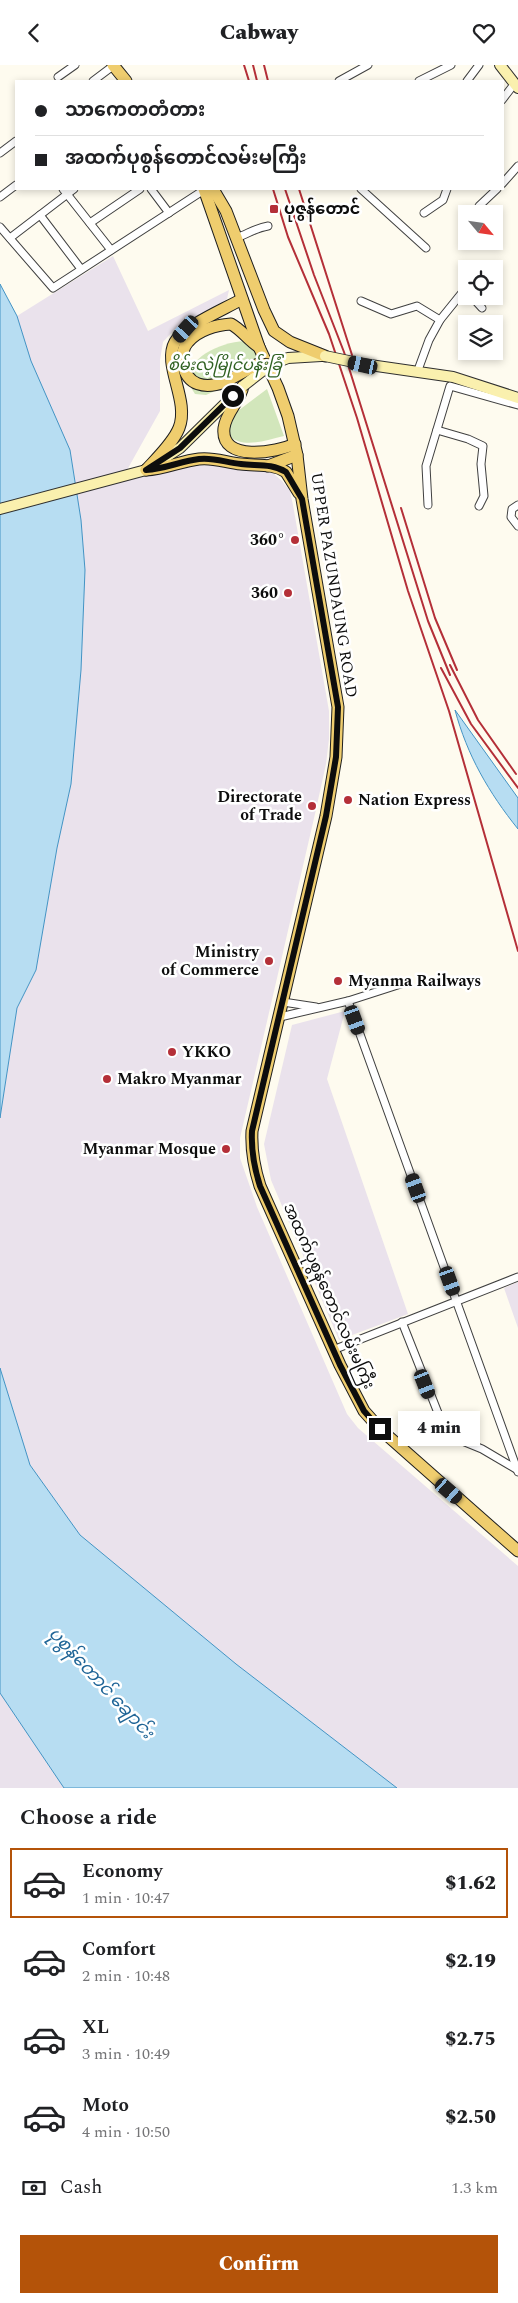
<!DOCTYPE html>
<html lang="en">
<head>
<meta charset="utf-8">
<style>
	body { margin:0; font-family:Spectral,"Noto Sans Myanmar",serif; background:#f2f2f2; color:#202124; height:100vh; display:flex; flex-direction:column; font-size:19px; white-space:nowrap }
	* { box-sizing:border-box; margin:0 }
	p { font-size:16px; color:#757577 }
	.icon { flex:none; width:28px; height:28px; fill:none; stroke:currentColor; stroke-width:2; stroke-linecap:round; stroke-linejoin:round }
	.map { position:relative; height:1723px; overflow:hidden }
	.details { display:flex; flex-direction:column; background:#fff; flex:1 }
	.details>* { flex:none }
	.top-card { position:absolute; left:15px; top:15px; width:489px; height:110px; border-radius:0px; box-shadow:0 2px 8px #0003; display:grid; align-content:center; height:110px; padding:0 20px; background:#fff }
	.needle { width:32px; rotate:119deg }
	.tools { position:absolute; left:458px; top:140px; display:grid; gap:10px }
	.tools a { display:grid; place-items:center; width:45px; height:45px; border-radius:0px; background:#fff; box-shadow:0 2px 8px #0003; font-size:25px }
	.end { position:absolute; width:22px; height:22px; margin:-11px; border:6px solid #0d0d0d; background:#fff; box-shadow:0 0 0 2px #fff }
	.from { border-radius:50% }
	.bubble { position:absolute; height:35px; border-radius:0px; background:#fff; box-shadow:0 2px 8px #0003; font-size:16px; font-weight:800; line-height:35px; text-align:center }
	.car { position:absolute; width:15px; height:30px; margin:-15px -8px; border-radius:6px; box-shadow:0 0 4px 1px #0007; background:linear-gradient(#222 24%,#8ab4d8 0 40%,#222 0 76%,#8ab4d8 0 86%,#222 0) }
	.top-card b { display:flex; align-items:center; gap:18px; height:48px; font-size:19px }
	.top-card b+b { border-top:1px solid #e0e0e0 }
	.top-card i { width:12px; height:12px; background:#202124 }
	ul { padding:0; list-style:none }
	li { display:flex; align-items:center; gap:15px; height:70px; margin:0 10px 8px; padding:0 10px; border:2px solid transparent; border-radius:0px }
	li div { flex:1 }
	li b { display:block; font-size:19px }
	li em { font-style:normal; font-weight:800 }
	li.active { border-color:#b45309 }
	li>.icon { width:45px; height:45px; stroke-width:1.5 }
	h2 { padding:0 20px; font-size:22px; line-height:60px }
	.pay { display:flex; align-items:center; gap:12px; height:55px; padding:0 20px; font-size:19px }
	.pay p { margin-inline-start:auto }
	.action { display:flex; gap:10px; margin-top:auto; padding:10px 20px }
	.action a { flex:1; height:58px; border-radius:0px; background:#b45309; color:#fff; font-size:20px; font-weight:800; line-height:58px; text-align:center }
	header { display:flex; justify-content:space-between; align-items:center; height:65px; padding:0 20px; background:#fff; font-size:22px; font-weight:800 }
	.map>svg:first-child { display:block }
	.industrial { fill:#eae2ec }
	.green { fill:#d2e6bb }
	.water { fill:#b7ddf2; stroke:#4393c4 }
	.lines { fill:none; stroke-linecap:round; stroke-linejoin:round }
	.street-casing { stroke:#404040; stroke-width:9 }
	.secondary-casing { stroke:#2f2f2f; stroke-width:12 }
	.primary-casing { stroke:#1e1e1e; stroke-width:13 }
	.street { stroke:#fff; stroke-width:7 }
	.secondary { stroke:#faf0ae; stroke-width:10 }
	.primary { stroke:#efcd6e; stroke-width:11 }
	.rail { stroke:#b42f38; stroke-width:2 }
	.secondary-bridge-casing { stroke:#2f2f2f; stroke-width:12; stroke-linecap:butt }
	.primary-bridge-casing { stroke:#1e1e1e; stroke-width:13; stroke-linecap:butt }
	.secondary-bridge { stroke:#faf0ae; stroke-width:10 }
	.primary-bridge { stroke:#efcd6e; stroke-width:11 }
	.route { stroke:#0d0d0d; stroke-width:6 }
	.poi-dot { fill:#b42f38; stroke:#fff; stroke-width:2 }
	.labels { text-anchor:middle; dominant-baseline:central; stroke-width:5; stroke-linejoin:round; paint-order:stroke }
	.poi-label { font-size:16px; font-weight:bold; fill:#0d0d0d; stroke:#fff; text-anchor:start }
	.park-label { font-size:16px; font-style:italic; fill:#306122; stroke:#fff }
	.street-label { font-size:16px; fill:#0d0d0d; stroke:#fff }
	.water-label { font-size:18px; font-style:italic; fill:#1f6597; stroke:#fff }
</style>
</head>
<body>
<header><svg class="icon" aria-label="back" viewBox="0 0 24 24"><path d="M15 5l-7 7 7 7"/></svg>Cabway<svg class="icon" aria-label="heart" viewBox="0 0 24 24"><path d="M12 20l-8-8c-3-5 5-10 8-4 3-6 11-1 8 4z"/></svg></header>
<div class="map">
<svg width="518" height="1723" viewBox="0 0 518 1723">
	<rect width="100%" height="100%" fill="#fefbef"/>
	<g class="industrial">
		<path d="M113 191 148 266 229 225 227 234 174 265 163 277 160 295V346L127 405 130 415 189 401 210 400 273 408 282 416 290 426 293 440 329 646V674L326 699 315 749 240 1073V1093L257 1142 347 1349 358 1363 518 1501V1723H397L236 1599 80 1470 30 1400 0 1303V1053L17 943 36 905 57 783 71 719 81 605 85 505 81 455 70 385 31 296 17 251Z"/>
		<path d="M345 946 327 1014 408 1249 339 1275 271 1115 264 1079 292 960Z"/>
		<path d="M518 1217V1263L504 1223Z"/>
		<path d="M0 1628 64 1723H0Z"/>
	</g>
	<g class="green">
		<path d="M252 276 264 304 206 330 195 329C171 296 225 274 252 276Z"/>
		<path d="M267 324 284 371C266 375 244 384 229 371L230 352Z"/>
	</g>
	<g class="water">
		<path d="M0 219 17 251 31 296 70 385 81 455 85 505 81 605 71 719 57 783 36 905 17 943 0 1053Z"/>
		<path d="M455 645 518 733V764C489 728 467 690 455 645Z"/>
		<path d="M0 1303 30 1400 80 1470 236 1599 397 1723H64L0 1628Z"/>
	</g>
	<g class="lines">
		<defs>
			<g id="street">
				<path d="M58 12 75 0"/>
				<path d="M93 16 113 1"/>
				<path d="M339 16 368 0"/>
				<path d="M419 16 451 0"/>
				<path d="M467 16 479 0"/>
				<path d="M502 35 515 18"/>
				<path d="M0 88 16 76"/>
				<path d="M502 119 518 101"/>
				<path d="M63 124 111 185"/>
				<path d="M151 124 169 148"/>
				<path d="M361 124 426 183"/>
				<path d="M0 132 16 120"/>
				<path d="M479 141 497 124"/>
				<path d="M424 148 443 135 447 124"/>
				<path d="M40 150 81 204"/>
				<path d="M90 158 140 124"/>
				<path d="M0 162 53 223 204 125"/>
				<path d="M10 173 74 124"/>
				<path d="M236 173C248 169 255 163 268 161"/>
				<path d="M471 231 482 243"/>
				<path d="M361 236 391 249 417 241 440 255"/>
				<path d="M418 305 429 275 440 255 465 224 466 226"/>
				<path d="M437 365 468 374 483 381 481 399 484 431 479 441"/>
				<path d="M428 440 426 401 450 321 518 340"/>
				<path d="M518 440 512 444 511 452 518 461"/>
				<path d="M348 936 518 1407"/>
				<path d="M283 937 316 942"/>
				<path d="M280 952 348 936 407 917"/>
				<path d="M402 1257 442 1358 460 1375 482 1384 516 1404"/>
				<path d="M333 1285 518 1212"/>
			</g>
			<g id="secondary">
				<path d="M500 0 518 23"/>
				<path d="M363 299 453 312 518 333"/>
				<path d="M270 300 288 293 321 291"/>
				<path d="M0 444 146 405 180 383 242 322"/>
			</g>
			<g id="primary">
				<path d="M113 0 126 16"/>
				<path d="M204 124 259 282 278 323 288 351 297 390 302 434 338 642 336 692 326 751 252 1066C251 1085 254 1102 260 1121L340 1300 364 1346 380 1364 518 1486"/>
				<path d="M213 124 226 146 264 245 274 266 290 277 325 291"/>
				<path d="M225 317C205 324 187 321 183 299 181 292 183 282 188 277 198 265 216 260 231 259 242 265 248 275 259 282"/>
				<path d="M243 321C240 337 226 347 224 363 220 398 277 387 295 379"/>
				<path d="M268 401 297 390"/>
				<path d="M146 405C157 393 173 378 179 363 190 335 162 300 175 277 184 261 225 244 242 234"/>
				<path d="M146 405C165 404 181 396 199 394 214 392 227 398 241 399 256 401 273 398 286 407L299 428"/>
			</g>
		</defs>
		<use href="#street" class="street-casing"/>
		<use href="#secondary" class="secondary-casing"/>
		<use href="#primary" class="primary-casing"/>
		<use href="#street" class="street"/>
		<use href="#secondary" class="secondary"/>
		<use href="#primary" class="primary"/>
		<g class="rail">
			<path d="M244 0 249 16"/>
			<path d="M253 0 257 16"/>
			<path d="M264 0 268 16"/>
			<path d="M273 124 288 172 329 269 357 353 408 526 449 646 518 886"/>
			<path d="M285 124 314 210 344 287 428 556 450 610"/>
			<path d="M299 124 352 290"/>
			<path d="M401 443 435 553 457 605"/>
			<path d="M450 600 478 655 516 709"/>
			<path d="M441 603 471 659 518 723"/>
		</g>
		<defs>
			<g id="secondary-bridge">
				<path d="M325 291 363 299"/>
				<path d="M243 321 270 300"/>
			</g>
			<path id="primary-bridge" d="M225 317 258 299 270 300"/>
		</defs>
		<use href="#secondary-bridge" class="secondary-bridge-casing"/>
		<use href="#primary-bridge" class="primary-bridge-casing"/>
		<use href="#secondary-bridge" class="secondary-bridge"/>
		<use href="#primary-bridge" class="primary-bridge"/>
	</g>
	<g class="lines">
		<path class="route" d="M233 331 180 383 146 405C165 404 181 396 199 394 214 392 227 398 241 399 256 401 272 398 286 407L302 434 338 642 336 692 326 751 252 1066C251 1085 254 1102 260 1121L340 1300 364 1346 380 1364"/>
	</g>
	<g class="poi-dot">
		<rect x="269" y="139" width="10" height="10" rx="2.5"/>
		<circle cx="295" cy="475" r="5"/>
		<circle cx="288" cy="528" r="5"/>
		<circle cx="348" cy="735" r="5"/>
		<circle cx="312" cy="741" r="5"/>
		<circle cx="269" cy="896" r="5"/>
		<circle cx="338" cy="916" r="5"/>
		<circle cx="172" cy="987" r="5"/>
		<circle cx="107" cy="1014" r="5"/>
		<circle cx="226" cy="1084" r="5"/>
	</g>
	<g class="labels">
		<g class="poi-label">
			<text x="284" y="144">ပုဇွန်တောင်</text>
			<text x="285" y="475" text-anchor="end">360°</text>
			<text x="278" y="528" text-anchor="end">360</text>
			<text x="302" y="732" text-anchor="end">Directorate<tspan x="302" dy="18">of Trade</tspan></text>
			<text x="358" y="735">Nation Express</text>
			<text x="259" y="887" text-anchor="end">Ministry<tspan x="259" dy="18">of Commerce</tspan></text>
			<text x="348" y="916">Myanma Railways</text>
			<text x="182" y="987">YKKO</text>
			<text x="117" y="1014">Makro Myanmar</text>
			<text x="216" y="1084" text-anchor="end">Myanmar Mosque</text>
		</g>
		<g class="park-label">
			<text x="225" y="300">စိမ်းလဲ့မြိုင်ပန်းခြံ</text>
		</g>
		<g class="street-label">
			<text transform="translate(334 520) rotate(81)">UPPER PAZUNDAUNG ROAD</text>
			<text transform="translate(329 1231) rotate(66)">အထက်ပုစွန်တောင်လမ်းမကြီး</text>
		</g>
		<g class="water-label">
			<text transform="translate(101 1618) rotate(47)">ပုစွန်တောင် ချောင်း</text>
		</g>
	</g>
</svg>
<div class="tools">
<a><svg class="needle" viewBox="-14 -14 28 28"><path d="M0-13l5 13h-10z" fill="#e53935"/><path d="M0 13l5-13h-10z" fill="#757577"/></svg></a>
<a><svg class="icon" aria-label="locate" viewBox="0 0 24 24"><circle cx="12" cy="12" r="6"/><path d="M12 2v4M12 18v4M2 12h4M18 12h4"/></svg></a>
<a><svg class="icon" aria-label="layers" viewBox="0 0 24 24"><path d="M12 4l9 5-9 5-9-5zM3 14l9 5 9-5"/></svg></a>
</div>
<i class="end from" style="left:233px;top:331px"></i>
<i class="end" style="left:380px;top:1364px"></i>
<div class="bubble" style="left:398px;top:1346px;width:82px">4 min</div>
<i class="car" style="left:186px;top:264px;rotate:222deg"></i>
<i class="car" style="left:363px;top:300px;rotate:283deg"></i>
<i class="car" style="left:355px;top:955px;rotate:160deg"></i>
<i class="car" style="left:416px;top:1123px;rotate:340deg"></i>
<i class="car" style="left:450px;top:1216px;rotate:160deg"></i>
<i class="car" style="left:425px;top:1319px;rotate:159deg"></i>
<i class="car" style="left:449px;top:1426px;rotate:131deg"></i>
<div class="top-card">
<b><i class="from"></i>သာကေတတံတား</b>
<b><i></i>အထက်ပုစွန်တောင်လမ်းမကြီး</b>
</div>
</div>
<section class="details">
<h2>Choose a ride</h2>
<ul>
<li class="active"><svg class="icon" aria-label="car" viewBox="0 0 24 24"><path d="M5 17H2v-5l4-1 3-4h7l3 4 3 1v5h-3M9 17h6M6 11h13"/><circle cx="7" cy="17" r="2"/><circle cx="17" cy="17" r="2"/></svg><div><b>Economy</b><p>1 min · 10:47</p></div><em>$1.62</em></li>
<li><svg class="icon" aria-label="car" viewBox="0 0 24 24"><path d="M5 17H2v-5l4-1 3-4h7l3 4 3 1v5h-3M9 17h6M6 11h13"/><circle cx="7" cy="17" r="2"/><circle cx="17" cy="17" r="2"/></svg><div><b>Comfort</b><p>2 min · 10:48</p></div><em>$2.19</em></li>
<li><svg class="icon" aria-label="car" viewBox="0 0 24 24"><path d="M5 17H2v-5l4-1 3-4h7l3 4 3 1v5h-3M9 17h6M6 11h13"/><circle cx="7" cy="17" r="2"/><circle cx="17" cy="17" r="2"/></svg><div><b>XL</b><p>3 min · 10:49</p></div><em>$2.75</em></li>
<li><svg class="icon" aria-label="car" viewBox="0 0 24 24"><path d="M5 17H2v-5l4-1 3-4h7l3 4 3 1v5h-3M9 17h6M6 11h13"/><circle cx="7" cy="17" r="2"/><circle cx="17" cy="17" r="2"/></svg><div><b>Moto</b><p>4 min · 10:50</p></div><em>$2.50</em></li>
</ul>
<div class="pay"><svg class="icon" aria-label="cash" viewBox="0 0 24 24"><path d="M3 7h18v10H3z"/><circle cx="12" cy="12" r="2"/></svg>Cash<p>1.3 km</p></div>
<div class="action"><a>Confirm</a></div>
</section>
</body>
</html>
